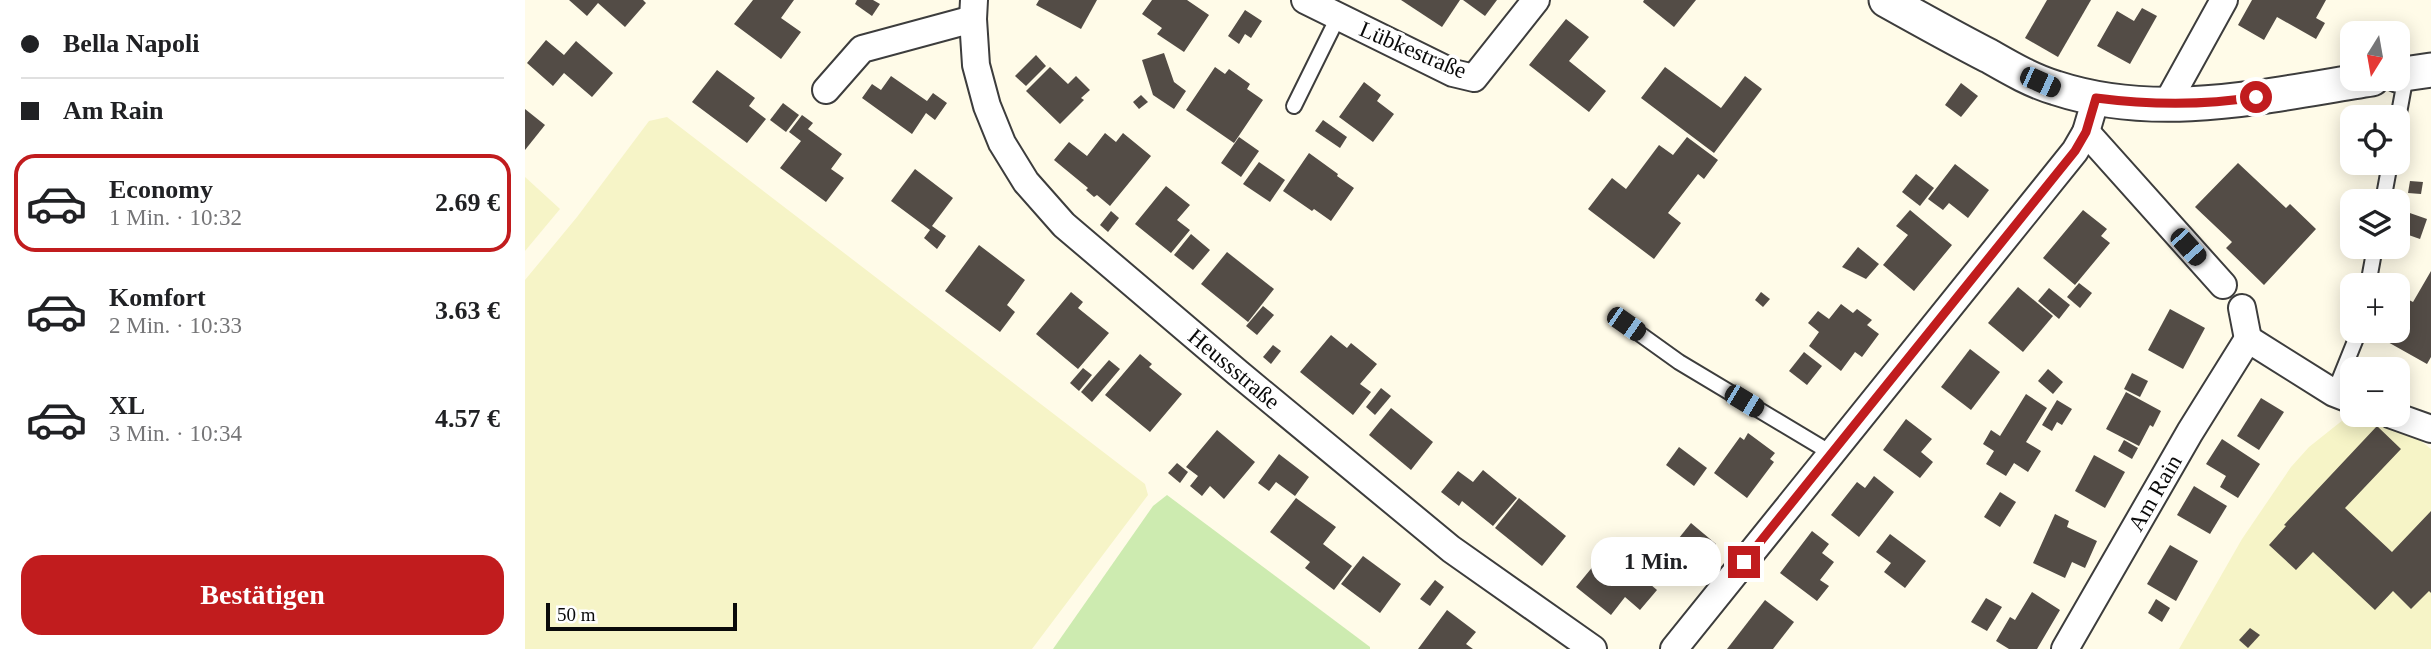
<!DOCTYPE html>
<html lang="de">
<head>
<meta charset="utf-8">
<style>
	body { margin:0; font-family:"Times New Roman",serif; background:#f6f6f6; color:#202124; height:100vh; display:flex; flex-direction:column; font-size:26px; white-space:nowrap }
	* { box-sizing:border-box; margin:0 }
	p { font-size:23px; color:#757577 }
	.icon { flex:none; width:38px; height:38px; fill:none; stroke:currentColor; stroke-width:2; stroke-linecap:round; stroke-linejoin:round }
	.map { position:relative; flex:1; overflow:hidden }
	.sheet { display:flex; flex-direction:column; background:#fff; width:525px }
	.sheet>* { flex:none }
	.hud { display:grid; align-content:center; height:154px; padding:0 21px; background:#fff }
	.needle { width:46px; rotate:191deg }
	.controls { position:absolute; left:1815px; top:21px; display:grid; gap:14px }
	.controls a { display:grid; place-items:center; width:70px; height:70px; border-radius:14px; background:#fff; box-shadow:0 4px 18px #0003; font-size:35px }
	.scale { position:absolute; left:21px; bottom:18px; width:191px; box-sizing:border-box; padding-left:7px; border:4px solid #0a0a0a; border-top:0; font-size:19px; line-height:24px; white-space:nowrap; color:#0a0a0a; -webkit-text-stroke:5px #fff; paint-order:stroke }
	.end { position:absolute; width:32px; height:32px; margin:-16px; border:9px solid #c11c1e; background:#fff; box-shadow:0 0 0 4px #fff }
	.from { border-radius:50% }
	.bubble { position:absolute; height:49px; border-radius:21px; background:#fff; box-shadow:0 4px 18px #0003; font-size:23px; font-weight:700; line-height:49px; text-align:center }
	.car { position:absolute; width:21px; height:42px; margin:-21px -10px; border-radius:9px; box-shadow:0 0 5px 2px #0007; background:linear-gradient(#222 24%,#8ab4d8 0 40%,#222 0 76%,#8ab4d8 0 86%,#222 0) }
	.hud b { display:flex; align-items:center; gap:24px; height:66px; font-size:26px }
	.hud b+b { border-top:2px solid #e0e0e0 }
	.hud i { width:18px; height:18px; background:#202124 }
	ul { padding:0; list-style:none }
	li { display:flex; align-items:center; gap:21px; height:98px; margin:0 14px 10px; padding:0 7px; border:4px solid transparent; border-radius:21px }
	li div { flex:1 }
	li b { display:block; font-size:26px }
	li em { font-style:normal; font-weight:700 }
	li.on { border-color:#c11c1e }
	li>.icon { width:63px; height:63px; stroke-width:1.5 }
	.button { display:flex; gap:14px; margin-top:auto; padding:14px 21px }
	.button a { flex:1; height:80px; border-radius:21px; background:#c11c1e; color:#fff; font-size:28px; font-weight:700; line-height:80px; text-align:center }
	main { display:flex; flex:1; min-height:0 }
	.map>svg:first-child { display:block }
	.farmland { fill:#f6f4c7 }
	.green { fill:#cdebb0 }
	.building { fill:#534c46 }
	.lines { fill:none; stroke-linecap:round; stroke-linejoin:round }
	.service-casing { stroke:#3d3d3d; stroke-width:18 }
	.minor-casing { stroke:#3d3d3d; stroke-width:30 }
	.tertiary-casing { stroke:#3d3d3d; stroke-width:37 }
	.service { stroke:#fff; stroke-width:14 }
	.minor { stroke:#fff; stroke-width:26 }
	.tertiary { stroke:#fff; stroke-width:33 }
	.route { stroke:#c11c1e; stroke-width:9 }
	.labels { text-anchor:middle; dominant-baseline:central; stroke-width:7; stroke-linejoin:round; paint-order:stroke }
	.street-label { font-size:23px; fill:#0a0a0a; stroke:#fff }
</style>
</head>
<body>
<main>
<section class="sheet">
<div class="hud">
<b><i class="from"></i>Bella Napoli</b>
<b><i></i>Am Rain</b>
</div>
<ul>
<li class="on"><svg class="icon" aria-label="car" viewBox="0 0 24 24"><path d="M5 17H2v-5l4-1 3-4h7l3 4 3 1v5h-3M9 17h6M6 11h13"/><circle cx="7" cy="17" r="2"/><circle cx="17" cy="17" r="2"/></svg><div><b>Economy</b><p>1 Min. · 10:32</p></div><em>2.69 €</em></li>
<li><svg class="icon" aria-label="car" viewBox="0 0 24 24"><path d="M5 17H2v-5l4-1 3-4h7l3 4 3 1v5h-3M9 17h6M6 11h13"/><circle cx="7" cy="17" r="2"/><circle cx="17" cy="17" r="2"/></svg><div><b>Komfort</b><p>2 Min. · 10:33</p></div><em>3.63 €</em></li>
<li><svg class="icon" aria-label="car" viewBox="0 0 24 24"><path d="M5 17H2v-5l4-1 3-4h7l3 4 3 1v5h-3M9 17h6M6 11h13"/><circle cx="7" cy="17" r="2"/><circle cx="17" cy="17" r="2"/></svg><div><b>XL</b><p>3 Min. · 10:34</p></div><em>4.57 €</em></li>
</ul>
<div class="button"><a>Bestätigen</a></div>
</section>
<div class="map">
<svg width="1906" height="649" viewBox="0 0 1906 649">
	<rect width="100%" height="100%" fill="#fffbe8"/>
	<g class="farmland">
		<path d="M142 117 620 484 623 495 507 649H0V280L52 217 124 121Z"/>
		<path d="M0 177 35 209 0 251Z"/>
		<path d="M1823 416 1878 427 1906 449V649H1654L1717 539 1766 467 1784 447Z"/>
	</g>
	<path class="green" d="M642 495 845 647V649H528L628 506Z"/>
	<g class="building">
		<path d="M44 0H118L121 3 100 27 73 3 62 16Z"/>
		<path d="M228 0H269L256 18 276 32 256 59 209 24Z"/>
		<path d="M332 0H348L355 4 347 16 330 4Z"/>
		<path d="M514 0H572L556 29 511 5Z"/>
		<path d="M627 0H662L684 15 659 52 632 34 637 28 617 14Z"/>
		<path d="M876 0H935L917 27Z"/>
		<path d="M938 0H972L960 16Z"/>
		<path d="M1119 0H1171L1149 27 1118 2Z"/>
		<path d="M1522 0H1566L1533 57 1500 38Z"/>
		<path d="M1727 0H1801L1791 18 1800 23 1791 39 1752 17 1739 40 1713 25Z"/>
		<path d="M1617 8 1632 16 1605 64 1572 46 1592 11 1609 21Z"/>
		<path d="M720 10 737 21 726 38 720 34 714 44 703 36Z"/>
		<path d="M1041 19 1064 37 1044 61 1081 91 1064 112 1004 65Z"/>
		<path d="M21 40 39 55 51 41 88 73 67 97 39 73 28 86 2 63Z"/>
		<path d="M639 53 649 82 661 91 649 109 628 95 617 60Z"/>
		<path d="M511 55 521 66 501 86 490 76Z"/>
		<path d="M525 67 543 84 551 76 565 90 556 98 559 100 535 124 501 91Z"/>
		<path d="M690 67 700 74 704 69 725 84 722 89 738 100 709 143 661 110Z"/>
		<path d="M1140 67 1196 108 1220 76 1237 89 1189 153 1116 98Z"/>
		<path d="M192 70 230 98 224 106 241 119 222 143 167 102Z"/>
		<path d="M366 76 402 101 408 93 422 103 410 120 401 113 387 134 337 98 347 84 356 90Z"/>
		<path d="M839 82 856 95 852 101 869 114 848 142 814 117Z"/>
		<path d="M1436 83 1453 96 1436 117 1420 105Z"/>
		<path d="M616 95 623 102 614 109 608 102Z"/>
		<path d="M258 103 274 115 261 132 245 120Z"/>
		<path d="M0 109 20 125 0 150Z"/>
		<path d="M277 115 288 123 283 129 317 154 306 169 319 178 301 202 255 168 276 141 264 132Z"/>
		<path d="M798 120 822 137 815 148 790 131Z"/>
		<path d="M580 133 591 142 598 133 626 156 585 206 572 195 569 197 561 190 563 188 529 160 544 142 562 156Z"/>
		<path d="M714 137 734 151 716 177 696 163Z"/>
		<path d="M1162 137 1193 160 1179 179 1173 174 1143 213 1156 223 1129 259 1063 209 1087 178 1101 189 1134 145 1148 155Z"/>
		<path d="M784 153 813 174 812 176 829 188 806 221 789 209 787 211 758 191Z"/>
		<path d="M734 162 760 180 745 202 718 184Z"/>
		<path d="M1713 163 1761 208 1765 204 1791 229 1739 285 1701 248 1707 242 1670 207Z"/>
		<path d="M1430 164 1464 190 1443 218 1424 203 1418 210 1403 199Z"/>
		<path d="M390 169 428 198 407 226 421 236 412 249 399 238 405 230 366 201Z"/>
		<path d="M1391 174 1409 188 1395 206 1377 192Z"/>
		<path d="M1885 181 1898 182 1896 194 1883 193Z"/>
		<path d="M641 186 665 205 652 220 665 230 646 253 610 224Z"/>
		<path d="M1385 210 1427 245 1389 291 1358 265 1383 235 1371 226Z"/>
		<path d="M1558 210 1582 229 1576 236 1585 243 1550 285 1518 258Z"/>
		<path d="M586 211 594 218 583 232 575 225Z"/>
		<path d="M1882 212 1902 219 1895 239 1875 232Z"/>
		<path d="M666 234 685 250 668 270 649 255Z"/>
		<path d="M454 245 500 280 482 305 490 312 475 332 420 291Z"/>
		<path d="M1333 247 1354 264 1341 279 1317 267Z"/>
		<path d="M702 252 749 289 723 322 676 284Z"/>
		<path d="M1906 271V357L1902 364 1861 341 1866 331H1872V320L1884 300 1888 302Z"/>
		<path d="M1554 283 1567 293 1555 308 1542 297Z"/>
		<path d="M1493 287 1528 316 1498 352 1463 323Z"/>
		<path d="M1524 288 1545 305 1534 319 1513 301Z"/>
		<path d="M546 292 558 302 553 308 584 333 553 369 511 334Z"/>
		<path d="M1236 292 1245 299 1238 307 1230 300Z"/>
		<path d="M1316 304 1328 313 1332 309 1347 320 1342 325 1354 334 1337 357 1330 352 1316 371 1284 346 1294 332 1283 323 1293 311 1304 319Z"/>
		<path d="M738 306 749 315 732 335 721 326Z"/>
		<path d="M1645 309 1680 328 1658 369 1623 350Z"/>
		<path d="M806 335 822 348 826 343 852 364 835 384 846 392 828 415 775 372Z"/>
		<path d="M748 345 756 351 746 364 738 357Z"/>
		<path d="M1445 349 1475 372 1446 410 1416 387Z"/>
		<path d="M1279 352 1297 366 1282 385 1264 371Z"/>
		<path d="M615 354 627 364 624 367 657 394 625 432 580 395Z"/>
		<path d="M584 360 595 369 567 402 556 392Z"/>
		<path d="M558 368 567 375 554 391 545 383Z"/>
		<path d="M1523 369 1538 382 1528 394 1513 381Z"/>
		<path d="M1607 373 1623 381 1615 397 1599 389Z"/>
		<path d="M856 388 866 396 850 415 841 407Z"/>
		<path d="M1601 392 1636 411 1628 427 1625 425 1614 446 1581 429Z"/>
		<path d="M1501 394 1522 408 1501 442 1516 451 1503 472 1489 463 1481 476 1461 464 1469 451 1458 444 1466 430 1475 436Z"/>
		<path d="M1736 398 1759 412 1734 450 1712 436Z"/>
		<path d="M1532 400 1547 409 1537 425 1532 422 1527 431 1517 425Z"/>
		<path d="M866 408 908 442 886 470 844 435Z"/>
		<path d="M1381 419 1407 439 1396 452 1408 462 1395 478 1358 450Z"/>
		<path d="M1852 426 1876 449 1820 508 1867 552 1906 511V593L1904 591 1886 609 1868 591 1850 610 1788 552 1771 570 1744 545 1761 526 1759 525Z"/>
		<path d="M692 430 730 462 699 499 685 486 677 496 665 486 673 476 661 467Z"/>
		<path d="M1223 433 1250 453 1245 459 1249 462 1222 498 1189 473 1215 437 1219 440Z"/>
		<path d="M1697 439 1735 464 1713 498 1695 487 1701 476 1681 464Z"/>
		<path d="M1599 440 1613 448 1607 459 1593 451Z"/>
		<path d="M1154 447 1182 468 1169 486 1141 465Z"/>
		<path d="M754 454 784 477 770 496 751 482 744 491 733 483Z"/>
		<path d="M1569 455 1600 472 1580 508 1550 491Z"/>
		<path d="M652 463 663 472 655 483 643 473Z"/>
		<path d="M958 470 992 498 968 526 937 501 934 506 916 492 933 471 948 482Z"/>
		<path d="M1349 476 1369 492 1334 537 1306 515 1332 482 1340 488Z"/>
		<path d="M1669 486 1702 506 1685 534 1652 515Z"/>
		<path d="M1475 492 1491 502 1475 527 1459 517Z"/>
		<path d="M771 498 811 527 798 544 827 566 809 590 780 568 785 562 745 532Z"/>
		<path d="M994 498 1041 536 1017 566 970 528Z"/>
		<path d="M1530 514 1544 521 1542 527 1572 541 1560 568 1547 562 1540 578 1508 563Z"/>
		<path d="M1166 523 1191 544 1167 573 1142 553Z"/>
		<path d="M1287 531 1304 544 1297 553 1309 562 1295 580 1304 586 1292 601 1255 573Z"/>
		<path d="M1365 534 1401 561 1380 588 1359 572 1366 563 1351 552Z"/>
		<path d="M1645 545 1673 561 1651 601 1622 584Z"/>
		<path d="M838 556 876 584 855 613 816 584Z"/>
		<path d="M1074 559 1105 584 1113 574 1132 590 1115 610 1100 597 1086 615 1051 587Z"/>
		<path d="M910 580 919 587 905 606 895 599Z"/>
		<path d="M1507 592 1535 610 1512 649H1484L1471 641 1485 617 1490 620Z"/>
		<path d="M1461 598 1477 607 1462 631 1446 622Z"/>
		<path d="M1631 599 1645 608 1637 622 1623 613Z"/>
		<path d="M1240 600 1269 622 1248 649H1202Z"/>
		<path d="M922 610 951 632 941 644 948 649H893Z"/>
		<path d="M1725 628 1735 635 1723 648 1714 640Z"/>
	</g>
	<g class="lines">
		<defs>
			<g id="service">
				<path d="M769 106 813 17"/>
				<path d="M1872 124 1881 75"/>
				<path d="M1858 201 1865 163"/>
				<path d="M1843 285 1850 247"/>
				<path d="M1101 324 1154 362 1306 453"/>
				<path d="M1809 393 1834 331"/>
			</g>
			<g id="minor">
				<path d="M449 0 448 19 451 65 462 106 477 143 501 182 539 225 713 373 926 549 1068 649"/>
				<path d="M780 0 928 73 949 78 1011 0"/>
				<path d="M301 90 337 49 448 19"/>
				<path d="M1641 105 1699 0"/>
				<path d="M1561 132 1698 285"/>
				<path d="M1717 308 1723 339"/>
				<path d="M1867 415 1906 429"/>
				<path d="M1149 649 1550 151 1561 132 1571 98"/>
				<path d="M1540 649 1665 432 1723 339 1809 393 1827 400"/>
			</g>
			<g id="tertiary">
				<path d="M1361 0C1395 19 1429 38 1464 56 1485 68 1507 81 1531 88 1635 122 1743 95 1847 79"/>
				<path d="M1872 75 1906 70"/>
			</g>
		</defs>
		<use href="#service" class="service-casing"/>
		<use href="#minor" class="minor-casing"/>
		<use href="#tertiary" class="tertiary-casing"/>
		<use href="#service" class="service"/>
		<use href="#minor" class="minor"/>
		<use href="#tertiary" class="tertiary"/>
	</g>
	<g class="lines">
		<path class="route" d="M1219 562 1550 151 1561 132 1571 98C1625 105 1676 106 1731 97"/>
	</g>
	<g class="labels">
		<g class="street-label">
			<text transform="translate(888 50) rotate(23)">Lübkestraße</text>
			<text transform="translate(709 369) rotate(40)">Heussstraße</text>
			<text transform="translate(1630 493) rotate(-60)">Am Rain</text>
		</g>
	</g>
</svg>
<div class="controls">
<a><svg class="needle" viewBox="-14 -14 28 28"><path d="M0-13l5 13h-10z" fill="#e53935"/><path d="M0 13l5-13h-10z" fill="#757577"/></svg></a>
<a><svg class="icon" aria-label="locate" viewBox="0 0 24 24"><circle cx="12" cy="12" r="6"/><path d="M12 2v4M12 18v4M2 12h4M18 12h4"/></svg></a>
<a><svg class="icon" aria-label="layers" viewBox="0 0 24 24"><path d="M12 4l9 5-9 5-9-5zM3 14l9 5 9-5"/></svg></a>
<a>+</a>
<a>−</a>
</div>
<div class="scale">50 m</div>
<i class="end from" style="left:1731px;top:97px"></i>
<i class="end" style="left:1219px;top:562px"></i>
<div class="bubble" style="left:1066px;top:537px;width:130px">1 Min.</div>
<i class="car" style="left:1515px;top:82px;rotate:114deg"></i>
<i class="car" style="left:1663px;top:247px;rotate:138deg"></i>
<i class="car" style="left:1101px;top:324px;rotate:125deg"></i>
<i class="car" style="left:1219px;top:401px;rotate:121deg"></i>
</div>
</main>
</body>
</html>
